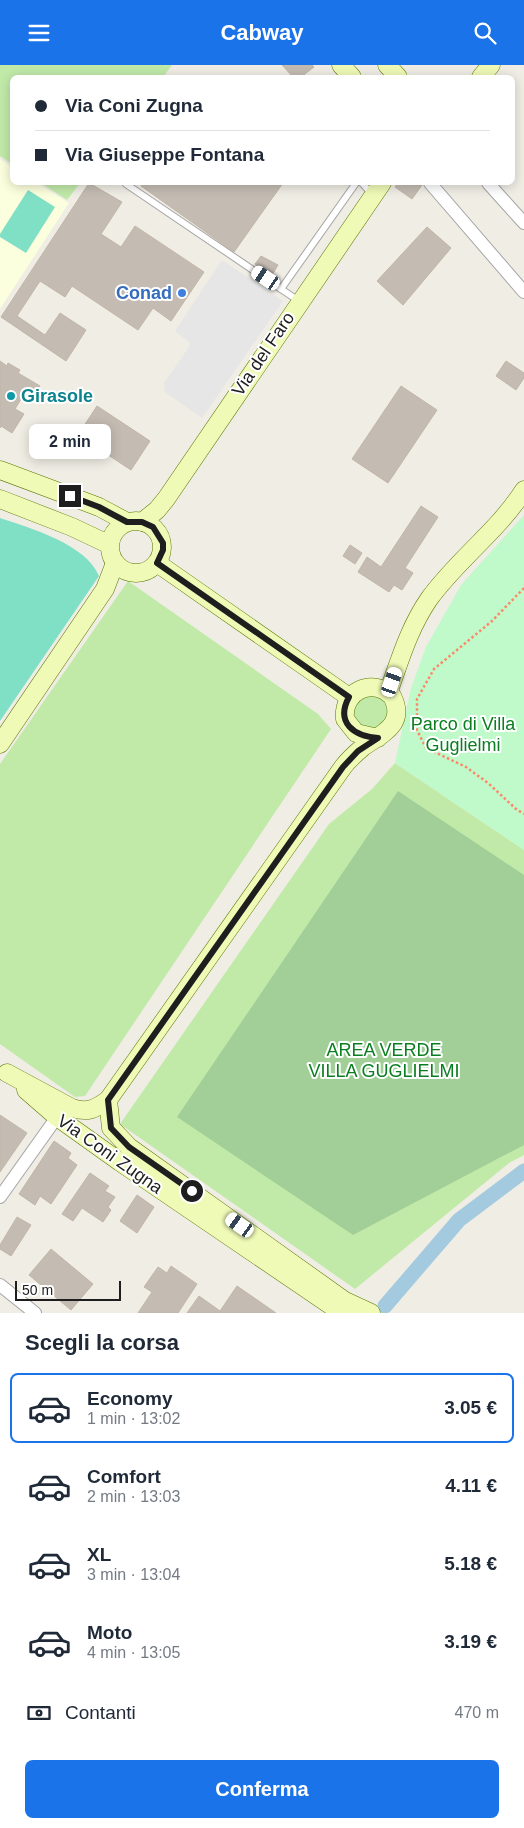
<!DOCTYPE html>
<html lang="it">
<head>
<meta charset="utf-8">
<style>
	body { margin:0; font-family:Arial,sans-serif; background:#f2f2f3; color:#1f2937; height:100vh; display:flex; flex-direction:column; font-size:19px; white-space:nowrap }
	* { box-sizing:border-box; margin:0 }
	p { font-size:16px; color:#747a83 }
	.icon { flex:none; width:28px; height:28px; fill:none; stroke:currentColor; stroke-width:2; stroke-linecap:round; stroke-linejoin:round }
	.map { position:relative; height:1248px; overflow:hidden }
	.details { display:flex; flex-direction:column; background:#fff; flex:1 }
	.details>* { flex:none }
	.guide { position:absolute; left:10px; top:10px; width:505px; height:110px; border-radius:8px; box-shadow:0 2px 12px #0003; display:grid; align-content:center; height:110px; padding:0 25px; background:#fff }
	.scale { position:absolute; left:15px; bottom:12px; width:106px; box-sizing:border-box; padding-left:5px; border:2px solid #1e1e1e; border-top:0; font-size:14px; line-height:18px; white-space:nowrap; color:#1e1e1e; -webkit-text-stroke:4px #fff; paint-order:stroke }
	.end { position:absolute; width:22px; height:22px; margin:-11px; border:6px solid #1e1e1e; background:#fff; box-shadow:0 0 0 2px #fff }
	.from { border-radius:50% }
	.bubble { position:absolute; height:35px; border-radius:8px; background:#fff; box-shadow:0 2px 12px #0003; font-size:16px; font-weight:700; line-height:35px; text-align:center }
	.car { position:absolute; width:15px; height:30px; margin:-15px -8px; border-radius:6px; box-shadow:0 0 4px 1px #0007; background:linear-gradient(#fff 24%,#345 0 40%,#fff 0 76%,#345 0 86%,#fff 0) }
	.guide b { display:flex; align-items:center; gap:18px; height:48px; font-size:19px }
	.guide b+b { border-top:1px solid #e0e1e3 }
	.guide i { width:12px; height:12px; background:#1f2937 }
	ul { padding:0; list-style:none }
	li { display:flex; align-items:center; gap:15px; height:70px; margin:0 10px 8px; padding:0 15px; border:2px solid transparent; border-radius:8px }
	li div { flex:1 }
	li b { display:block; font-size:19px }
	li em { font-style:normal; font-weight:700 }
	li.active { border-color:#1a73e8 }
	li>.icon { width:45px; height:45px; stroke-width:1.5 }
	h2 { padding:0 25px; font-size:22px; line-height:60px }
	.pay { display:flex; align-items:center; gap:12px; height:55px; padding:0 25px; font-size:19px }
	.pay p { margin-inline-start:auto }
	.button { display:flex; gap:10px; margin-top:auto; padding:10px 25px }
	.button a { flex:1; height:58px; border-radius:8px; background:#1a73e8; color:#fff; font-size:20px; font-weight:700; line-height:58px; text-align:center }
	header { display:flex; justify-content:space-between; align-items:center; height:65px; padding:0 25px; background:#1a73e8; color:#fff; font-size:22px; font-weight:700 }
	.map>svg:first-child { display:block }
	.education { fill:#fbffdd }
	.grass { fill:#c1eaa9 }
	.forest { fill:#a2cf98 }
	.park { fill:#c0facb }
	.pitch { fill:#80e0c6 }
	.parking { fill:#e6e6e6 }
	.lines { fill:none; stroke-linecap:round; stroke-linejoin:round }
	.canal { stroke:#a3cade; stroke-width:15 }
	.building { fill:#c4bcb3; stroke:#c1b5a6 }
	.lane-casing { stroke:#a5a5a5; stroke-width:8 }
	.street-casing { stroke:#a5a5a5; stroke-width:14 }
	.secondary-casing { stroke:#5d7703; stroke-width:19 }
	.path { stroke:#fc8868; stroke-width:2.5; stroke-dasharray:2.5 2.5; stroke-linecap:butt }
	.lane { stroke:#fff; stroke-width:6 }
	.street { stroke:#fff; stroke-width:12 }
	.secondary { stroke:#effab7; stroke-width:18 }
	.route { stroke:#1e1e1e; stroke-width:6 }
	.shop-dot { fill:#3f7fe0; stroke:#fff; stroke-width:2 }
	.culture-dot { fill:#0f9aa8; stroke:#fff; stroke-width:2 }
	.labels { text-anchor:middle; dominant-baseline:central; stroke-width:4; stroke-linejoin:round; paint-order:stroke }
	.shop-label { font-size:18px; font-weight:bold; fill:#366cbe; stroke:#fff; text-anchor:end }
	.street-label { font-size:18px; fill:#1e1e1e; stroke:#fff }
	.culture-label { font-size:18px; font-weight:bold; fill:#0d838f; stroke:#fff; text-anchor:start }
	.park-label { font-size:18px; fill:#0a7e21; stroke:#fff }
</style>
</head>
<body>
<header><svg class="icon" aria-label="menu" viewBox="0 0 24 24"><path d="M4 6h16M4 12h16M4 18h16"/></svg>Cabway<svg class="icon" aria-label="search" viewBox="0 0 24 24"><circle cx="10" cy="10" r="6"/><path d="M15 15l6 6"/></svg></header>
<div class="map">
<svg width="524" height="1248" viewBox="0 0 524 1248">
	<rect width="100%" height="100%" fill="#efede4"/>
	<path class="education" d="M0 94 12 102V118H37L69 138 0 244Z"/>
	<g class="grass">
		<path d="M0 0H172L163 12H12V99L0 91Z"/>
		<path d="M41 118H80L67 135Z"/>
		<path d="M128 516 318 649 331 664 85 1031 75 1032 0 979V699Z"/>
		<path d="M372 628 386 637 390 650 381 664 355 662 352 640 356 634Z"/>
		<path d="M395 698 524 785V1090L509 1098 355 1224 120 1059 329 759 372 724Z"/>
	</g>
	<path class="forest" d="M398 726 524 810V1080L353 1170 177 1052Z"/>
	<path class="park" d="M524 450V785L395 698 411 623 426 582 461 520Z"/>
	<g class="pitch">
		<path d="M28 125 55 142 26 188 0 172V169Z"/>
		<path d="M0 453C30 463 86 479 99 511L0 656Z"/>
	</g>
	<path class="parking" d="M222 195 283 236 202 353 165 327 164 318 189 282V277L175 266Z"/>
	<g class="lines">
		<path class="canal" d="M385 1241 459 1155 524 1106"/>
	</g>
	<g class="building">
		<path d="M282 0H312L314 2 301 12H293Z"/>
		<path d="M89 118 122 137 101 169 121 182 135 161 204 207 171 256 153 243 138 265 72 221 65 232 40 216 17 251 45 270 60 248 86 265 66 296 1 252Z"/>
		<path d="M144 118H283L234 187 141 121Z"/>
		<path d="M398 118H419L422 120 412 134 395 122Z"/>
		<path d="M427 162 451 183 403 240 377 216Z"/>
		<path d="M261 191 278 200 272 210 255 199Z"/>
		<path d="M0 296 7 301 8 298 20 305 18 308 40 321 32 334 24 329 15 344 24 349 12 368 1 361 0 363Z"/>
		<path d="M506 296 524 308V313L516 325 496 311Z"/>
		<path d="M401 321 437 345 388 418 352 394Z"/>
		<path d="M97 341 150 376 131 405 78 370Z"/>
		<path d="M421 441 438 452 405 503 413 508 402 525 394 520 389 527 358 507 367 492 381 502Z"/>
		<path d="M350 480 362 488 355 499 343 491Z"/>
		<path d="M0 1050 27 1068 0 1107Z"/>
		<path d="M54 1076 71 1088 68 1093 77 1100 51 1139 40 1131 35 1140 19 1129Z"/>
		<path d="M90 1108 109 1121 105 1126 115 1132 108 1142 111 1145 103 1157 82 1143 73 1156 62 1149Z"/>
		<path d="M137 1130 154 1142 137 1168 120 1156Z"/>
		<path d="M17 1152 31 1160 11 1191 0 1184V1180Z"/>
		<path d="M51 1184 93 1219 71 1245 29 1210Z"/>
		<path d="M171 1201 197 1219 178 1248H138L152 1227 144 1222 158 1202 167 1208Z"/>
		<path d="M237 1221 276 1248H187L199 1231 220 1246Z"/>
	</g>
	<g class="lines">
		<defs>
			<g id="lane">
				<path d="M362 118 372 129"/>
				<path d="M126 119 281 224"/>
				<path d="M299 236 281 224 356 118"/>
			</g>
			<g id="street">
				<path d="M430 118 524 227"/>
				<path d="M488 118 524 158"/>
				<path d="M0 1132 57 1052"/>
				<path d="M0 1220 35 1248"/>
			</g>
			<g id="secondary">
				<path d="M341 0 352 12"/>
				<path d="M387 0 398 12"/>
				<path d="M481 12 491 0"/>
				<path d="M0 405 99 442 127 457"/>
				<path d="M0 434 72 462 108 479"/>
				<circle cx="136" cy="482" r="26"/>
				<path d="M142 457 157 445 166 434 382 118"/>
				<path d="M157 498 349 632"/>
				<path d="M388 628C400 595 409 563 429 534 457 495 498 466 524 425"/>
				<path d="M0 679 105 524 115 498"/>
				<path d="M7 1008 72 1043C88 1048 95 1044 108 1035L343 702C349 694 356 688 363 682 381 669 407 660 392 631 372 612 342 626 345 654L356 668 378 673"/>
				<path d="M26 1025 57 1052 120 1097 342 1248"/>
				<path d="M108 1035 111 1063 129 1082 345 1236 371 1248"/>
			</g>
		</defs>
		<use href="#lane" class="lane-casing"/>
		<use href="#street" class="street-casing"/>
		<use href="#secondary" class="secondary-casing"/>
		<path class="path" d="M524 523 492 556 434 604 417 634V665L426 683 466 702 488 718 516 744 524 749"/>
		<use href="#lane" class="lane"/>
		<use href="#street" class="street"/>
		<use href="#secondary" class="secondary"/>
	</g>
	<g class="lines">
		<path class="route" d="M70 431 99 442 127 457H142L153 462 163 478V485L157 498 349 632C335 658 354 671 378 673L358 686 343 702 108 1035 111 1063 129 1082 192 1126"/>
	</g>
	<circle class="shop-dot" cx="182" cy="228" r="5"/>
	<circle class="culture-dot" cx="11" cy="331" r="5"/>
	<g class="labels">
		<g class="shop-label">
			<text x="172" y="228">Conad</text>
		</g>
		<g class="street-label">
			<text transform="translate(263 289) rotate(-56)">Via del Faro</text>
			<text transform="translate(110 1089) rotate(35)">Via Coni Zugna</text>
		</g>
		<g class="culture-label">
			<text x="21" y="331">Girasole</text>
		</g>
		<g class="park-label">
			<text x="463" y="659">Parco di Villa<tspan x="463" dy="21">Guglielmi</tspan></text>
			<text x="384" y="985">AREA VERDE<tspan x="384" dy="21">VILLA GUGLIELMI</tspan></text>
		</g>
	</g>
</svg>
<div class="scale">50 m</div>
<i class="end from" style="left:192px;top:1126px"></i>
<i class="end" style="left:70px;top:431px"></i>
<div class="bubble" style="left:29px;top:359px;width:82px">2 min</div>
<i class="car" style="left:266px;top:213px;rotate:304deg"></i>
<i class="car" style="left:392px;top:617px;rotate:19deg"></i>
<i class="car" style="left:240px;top:1160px;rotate:305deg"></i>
<div class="guide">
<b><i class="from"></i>Via Coni Zugna</b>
<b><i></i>Via Giuseppe Fontana</b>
</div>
</div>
<section class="details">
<h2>Scegli la corsa</h2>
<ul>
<li class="active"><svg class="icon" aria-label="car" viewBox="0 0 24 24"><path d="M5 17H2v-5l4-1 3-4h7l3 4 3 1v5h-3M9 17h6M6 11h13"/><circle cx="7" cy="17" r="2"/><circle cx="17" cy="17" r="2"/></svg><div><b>Economy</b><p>1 min · 13:02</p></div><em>3.05 €</em></li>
<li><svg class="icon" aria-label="car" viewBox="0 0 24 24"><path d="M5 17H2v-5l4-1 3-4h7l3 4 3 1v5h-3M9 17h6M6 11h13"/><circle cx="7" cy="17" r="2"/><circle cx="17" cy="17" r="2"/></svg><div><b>Comfort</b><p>2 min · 13:03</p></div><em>4.11 €</em></li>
<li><svg class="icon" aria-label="car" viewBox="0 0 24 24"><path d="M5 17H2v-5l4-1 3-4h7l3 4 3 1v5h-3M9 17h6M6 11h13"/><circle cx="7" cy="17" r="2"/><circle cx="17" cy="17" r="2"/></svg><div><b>XL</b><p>3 min · 13:04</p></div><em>5.18 €</em></li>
<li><svg class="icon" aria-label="car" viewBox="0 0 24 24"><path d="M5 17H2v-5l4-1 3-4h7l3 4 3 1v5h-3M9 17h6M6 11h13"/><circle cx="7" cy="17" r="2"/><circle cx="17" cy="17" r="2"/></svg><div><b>Moto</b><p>4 min · 13:05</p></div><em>3.19 €</em></li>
</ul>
<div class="pay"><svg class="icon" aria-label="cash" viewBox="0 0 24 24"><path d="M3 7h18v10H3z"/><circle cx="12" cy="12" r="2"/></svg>Contanti<p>470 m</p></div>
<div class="button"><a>Conferma</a></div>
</section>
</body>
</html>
